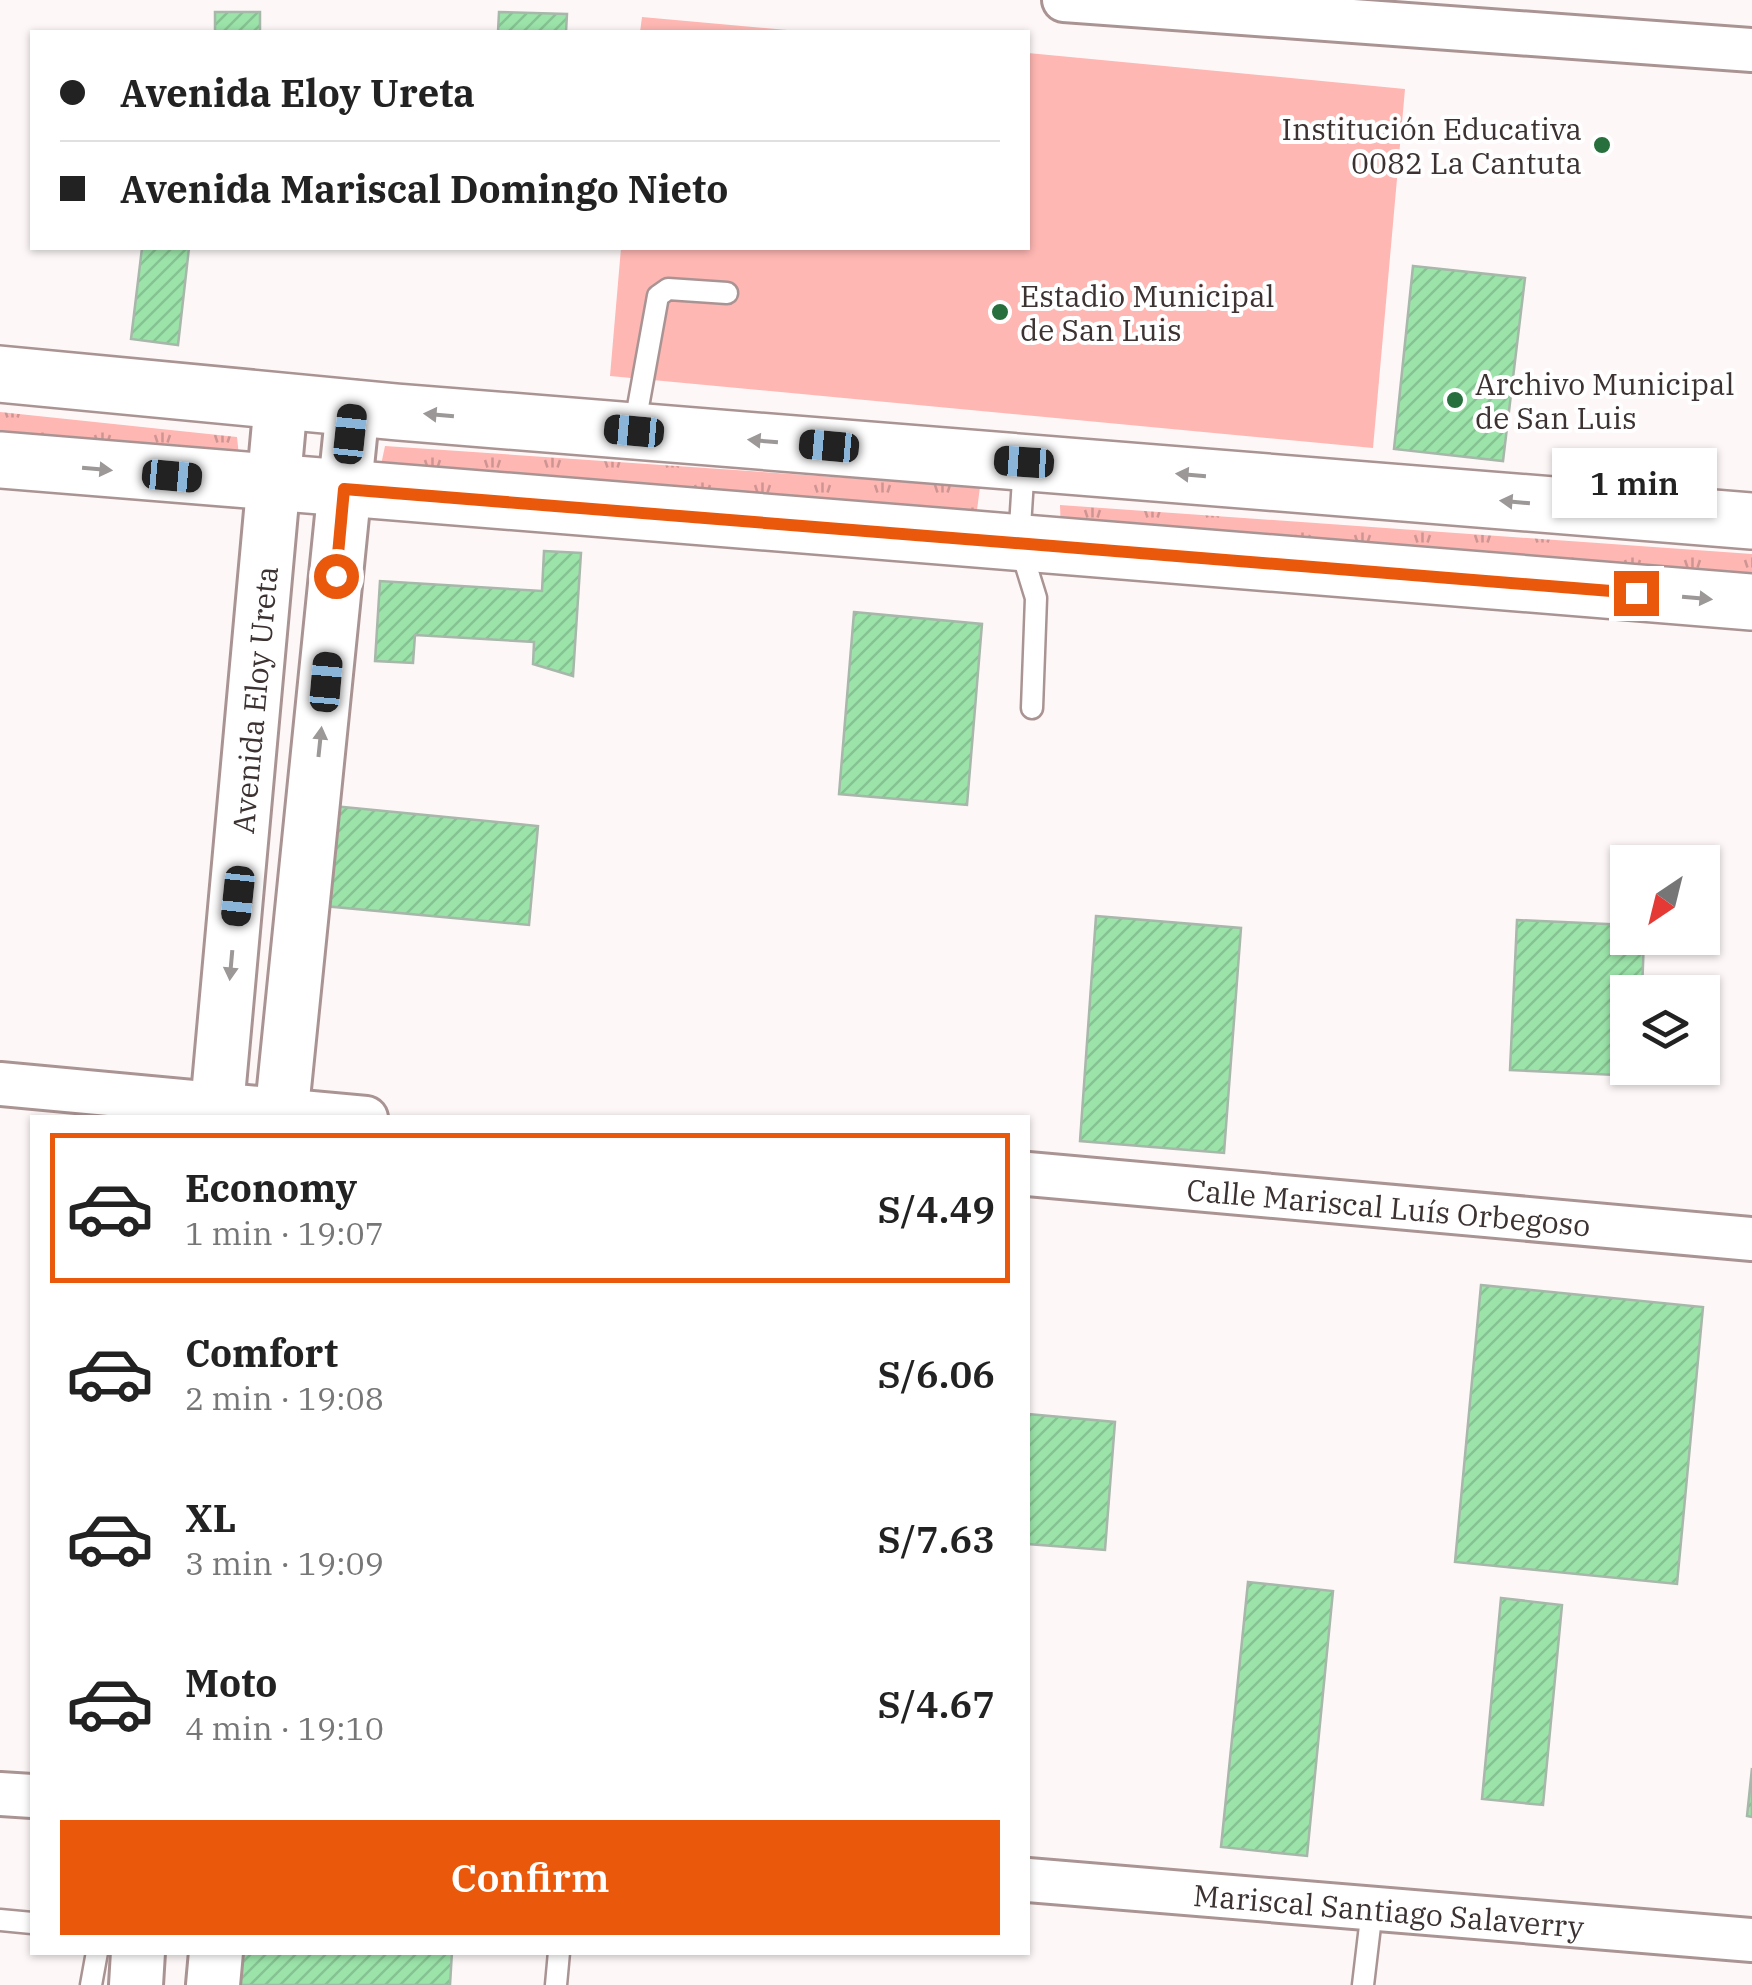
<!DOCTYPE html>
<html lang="en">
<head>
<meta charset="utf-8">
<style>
	body { margin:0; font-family:"IBM Plex Serif",serif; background:#f2f2f2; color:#222; height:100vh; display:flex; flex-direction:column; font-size:38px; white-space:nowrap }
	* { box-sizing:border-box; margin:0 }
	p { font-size:32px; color:#767676 }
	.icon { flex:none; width:55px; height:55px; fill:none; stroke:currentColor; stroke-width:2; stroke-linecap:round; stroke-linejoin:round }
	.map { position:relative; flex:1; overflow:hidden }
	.details { position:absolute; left:30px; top:1115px; width:1000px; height:840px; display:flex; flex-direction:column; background:#fff; border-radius:0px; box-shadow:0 2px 8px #0004 }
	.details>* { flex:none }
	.banner { position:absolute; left:30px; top:30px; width:1000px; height:220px; border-radius:0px; box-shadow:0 2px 8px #0004; display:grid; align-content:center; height:220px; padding:0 30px; background:#fff }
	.needle { width:65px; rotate:215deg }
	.tools { position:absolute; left:1610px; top:845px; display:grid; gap:20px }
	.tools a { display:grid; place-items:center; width:110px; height:110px; border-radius:0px; background:#fff; box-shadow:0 2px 8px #0004; font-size:50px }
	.end { position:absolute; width:45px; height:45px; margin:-22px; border:12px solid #ea580c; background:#fff; box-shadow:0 0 0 5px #fff }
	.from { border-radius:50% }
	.bubble { position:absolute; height:70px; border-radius:0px; background:#fff; box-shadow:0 2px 8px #0004; font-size:32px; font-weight:600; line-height:70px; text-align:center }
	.car { position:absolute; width:30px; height:60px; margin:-30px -15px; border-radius:12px; box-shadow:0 0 8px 2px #0007; background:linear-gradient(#222 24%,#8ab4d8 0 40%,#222 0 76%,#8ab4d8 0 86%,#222 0) }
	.banner b { display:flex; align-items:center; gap:35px; height:95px; font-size:38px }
	.banner b+b { border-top:2px solid #e0e0e0 }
	.banner i { width:25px; height:25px; background:#222 }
	ul { padding:18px 0 0; list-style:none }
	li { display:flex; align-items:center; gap:30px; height:150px; margin:0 20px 15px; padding:0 10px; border:5px solid transparent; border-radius:0px }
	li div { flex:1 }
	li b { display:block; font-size:38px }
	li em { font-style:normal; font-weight:600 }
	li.selected { border-color:#ea580c }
	li>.icon { width:90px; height:90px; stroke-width:1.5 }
	.button { display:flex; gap:20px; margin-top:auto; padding:20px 30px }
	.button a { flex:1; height:115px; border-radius:0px; background:#ea580c; color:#fff; font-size:40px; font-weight:600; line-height:115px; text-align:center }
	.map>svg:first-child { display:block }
	.grass { fill:url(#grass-tufts) }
	.green { fill:#feb7b3 }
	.building { fill:url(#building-hatch); stroke:#a7b7aa; stroke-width:2.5 }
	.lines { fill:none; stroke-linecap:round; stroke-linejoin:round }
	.service-casing { stroke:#aa9493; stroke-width:25 }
	.minor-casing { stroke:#aa9493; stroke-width:48 }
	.tertiary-casing { stroke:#aa9493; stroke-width:58 }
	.secondary-casing { stroke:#aa9493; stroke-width:60 }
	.service { stroke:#fff; stroke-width:20 }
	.minor { stroke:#fff; stroke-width:42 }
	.tertiary { stroke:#fff; stroke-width:52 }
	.secondary { stroke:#fff; stroke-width:55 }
	.oneway { fill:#9d9898 }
	.route { stroke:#ea580c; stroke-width:12 }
	.poi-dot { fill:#276f3c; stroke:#fff; stroke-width:4 }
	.labels { text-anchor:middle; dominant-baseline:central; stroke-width:8; stroke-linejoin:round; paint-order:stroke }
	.poi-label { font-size:30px; fill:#3b3231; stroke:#fff; text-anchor:start }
	.street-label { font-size:30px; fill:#3b3231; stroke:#fff }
</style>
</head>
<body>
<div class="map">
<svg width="1752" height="1985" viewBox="0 0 1752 1985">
	<defs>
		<pattern id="grass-tufts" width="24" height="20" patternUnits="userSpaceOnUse" patternTransform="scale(2.5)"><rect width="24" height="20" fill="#feb7b3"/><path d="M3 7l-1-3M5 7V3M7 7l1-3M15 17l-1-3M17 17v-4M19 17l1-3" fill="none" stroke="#cf9592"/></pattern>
		<pattern id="building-hatch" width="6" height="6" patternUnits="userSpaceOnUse" patternTransform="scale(2.5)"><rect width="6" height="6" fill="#9be3a9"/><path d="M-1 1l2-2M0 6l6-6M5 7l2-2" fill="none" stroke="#86c392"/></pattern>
	</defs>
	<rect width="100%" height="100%" fill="#fdf8f7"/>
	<g class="grass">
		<path d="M0 412 237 437 240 466 0 444Z"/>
		<path d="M385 446 980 487 974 533 377 484Z"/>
		<path d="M1060 505 1752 554V586L1061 537Z"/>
	</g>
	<g class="green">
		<path d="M642 17 810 32H640Z"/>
		<path d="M1028 53 1405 89 1373 448 610 376 621 248H1028Z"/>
	</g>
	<g class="building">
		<rect x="215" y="12" width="45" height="20"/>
		<path d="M499 12 567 14 566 32H498Z"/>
		<path d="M142 248H189L178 345 131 339Z"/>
		<path d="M1413 266 1525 278 1503 461 1394 449Z"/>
		<path d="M544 551 581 553 573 676 533 664 534 642 415 635 413 663 375 661 380 581 542 591Z"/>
		<path d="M854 612 982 624 967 805 839 794Z"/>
		<path d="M333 806 538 826 529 925 324 906Z"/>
		<path d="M1096 916 1241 928 1224 1153 1080 1141Z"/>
		<path d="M1517 920 1628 925V938H1644L1642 992H1628V1068H1639L1638 1076 1510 1070Z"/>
		<path d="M1481 1285 1703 1307 1677 1584 1455 1562Z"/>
		<path d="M1028 1414 1115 1422 1105 1550 1028 1544Z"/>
		<path d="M1248 1582 1333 1591 1307 1856 1221 1847Z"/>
		<path d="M1501 1598 1562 1605 1543 1805 1482 1799Z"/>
		<path d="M1752 1768V1817L1747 1816Z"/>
		<path d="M237 1952H452L450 1985H235Z"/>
	</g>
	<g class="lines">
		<defs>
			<g id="service">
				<path d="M634 429 658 296 668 289 727 293"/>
				<path d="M1024 463 1019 543 1036 598 1032 708"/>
				<path d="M0 1920 32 1923"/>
				<path d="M91 1985 97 1952"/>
				<path d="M556 1985 559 1952"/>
				<path d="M1363 1985 1372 1909"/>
			</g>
			<g id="minor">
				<path d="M1064 0 1752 50"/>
				<path d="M0 1084 366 1118"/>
				<path id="s1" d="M1028 1174 1752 1239"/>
				<path d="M0 1794 32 1796"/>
				<path id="s2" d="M1028 1880 1752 1940"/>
			</g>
			<g id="tertiary">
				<path id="s3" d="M216 1118 281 401"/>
				<path d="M281 1118 353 407"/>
				<path d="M136 1985 138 1952"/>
				<path d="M213 1985 216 1952"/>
			</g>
			<g id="secondary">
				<path d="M0 374 397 412 1752 521"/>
				<path d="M0 460 1752 602"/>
			</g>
		</defs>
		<use href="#service" class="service-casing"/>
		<use href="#minor" class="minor-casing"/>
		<use href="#tertiary" class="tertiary-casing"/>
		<use href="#secondary" class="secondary-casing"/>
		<use href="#service" class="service"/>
		<use href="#minor" class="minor"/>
		<use href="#tertiary" class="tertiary"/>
		<use href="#secondary" class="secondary"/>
	</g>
	<defs><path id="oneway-solid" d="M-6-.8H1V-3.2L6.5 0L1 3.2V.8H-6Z" transform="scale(2.5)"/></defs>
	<g class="oneway">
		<use href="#oneway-solid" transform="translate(439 415) rotate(-175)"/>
		<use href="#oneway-solid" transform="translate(763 441) rotate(-175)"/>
		<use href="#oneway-solid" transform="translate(97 469) rotate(5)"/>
		<use href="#oneway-solid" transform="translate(1191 475) rotate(-175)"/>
		<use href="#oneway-solid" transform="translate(1515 502) rotate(-175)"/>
		<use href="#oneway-solid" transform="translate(1697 598) rotate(5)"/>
		<use href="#oneway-solid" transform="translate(320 742) rotate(-84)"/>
		<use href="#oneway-solid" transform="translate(231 965) rotate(95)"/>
	</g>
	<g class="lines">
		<path class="route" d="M336 576 344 489 1636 593"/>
	</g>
	<g class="poi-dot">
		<circle cx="1602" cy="145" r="10"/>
		<circle cx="1000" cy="312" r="10"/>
		<circle cx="1455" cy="400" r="10"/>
	</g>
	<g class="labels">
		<g class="poi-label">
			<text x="1582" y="128" text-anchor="end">Institución Educativa<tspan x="1582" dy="34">0082 La Cantuta</tspan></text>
			<text x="1020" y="295">Estadio Municipal<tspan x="1020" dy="34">de San Luis</tspan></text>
			<text x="1475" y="383">Archivo Municipal<tspan x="1475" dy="34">de San Luis</tspan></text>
		</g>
		<g class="street-label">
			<text stroke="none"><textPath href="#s3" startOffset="420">Avenida Eloy Ureta</textPath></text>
			<text stroke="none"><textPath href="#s1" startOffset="362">Calle Mariscal Luís Orbegoso</textPath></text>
			<text stroke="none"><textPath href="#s2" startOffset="362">Mariscal Santiago Salaverry</textPath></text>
		</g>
	</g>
</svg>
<div class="tools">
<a><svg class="needle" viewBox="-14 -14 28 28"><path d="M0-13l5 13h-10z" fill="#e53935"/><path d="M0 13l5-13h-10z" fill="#767676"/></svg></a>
<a><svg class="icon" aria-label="layers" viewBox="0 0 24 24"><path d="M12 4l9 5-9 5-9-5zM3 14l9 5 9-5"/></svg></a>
</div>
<i class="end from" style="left:336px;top:576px"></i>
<i class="end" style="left:1636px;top:593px"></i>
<div class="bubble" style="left:1552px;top:448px;width:165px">1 min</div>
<i class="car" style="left:634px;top:431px;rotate:275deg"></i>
<i class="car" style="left:350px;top:434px;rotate:6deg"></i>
<i class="car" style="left:829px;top:446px;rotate:275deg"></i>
<i class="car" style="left:1024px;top:462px;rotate:274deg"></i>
<i class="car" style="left:172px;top:476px;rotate:95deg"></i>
<i class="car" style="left:326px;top:682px;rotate:5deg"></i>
<i class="car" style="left:238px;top:896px;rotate:186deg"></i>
<div class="banner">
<b><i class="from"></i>Avenida Eloy Ureta</b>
<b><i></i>Avenida Mariscal Domingo Nieto</b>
</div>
<section class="details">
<ul>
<li class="selected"><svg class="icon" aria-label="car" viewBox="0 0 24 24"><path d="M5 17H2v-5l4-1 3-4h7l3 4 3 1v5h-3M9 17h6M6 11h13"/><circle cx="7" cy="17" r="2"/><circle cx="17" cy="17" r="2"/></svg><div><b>Economy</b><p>1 min · 19:07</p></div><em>S/4.49</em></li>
<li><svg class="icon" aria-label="car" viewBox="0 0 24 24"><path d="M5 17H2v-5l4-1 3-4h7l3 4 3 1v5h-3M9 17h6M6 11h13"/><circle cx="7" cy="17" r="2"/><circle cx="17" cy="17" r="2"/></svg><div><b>Comfort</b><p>2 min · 19:08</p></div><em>S/6.06</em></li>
<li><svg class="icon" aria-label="car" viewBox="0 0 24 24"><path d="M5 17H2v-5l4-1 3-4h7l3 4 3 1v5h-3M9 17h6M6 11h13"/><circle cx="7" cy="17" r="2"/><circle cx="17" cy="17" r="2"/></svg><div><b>XL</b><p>3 min · 19:09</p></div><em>S/7.63</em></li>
<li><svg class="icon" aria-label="car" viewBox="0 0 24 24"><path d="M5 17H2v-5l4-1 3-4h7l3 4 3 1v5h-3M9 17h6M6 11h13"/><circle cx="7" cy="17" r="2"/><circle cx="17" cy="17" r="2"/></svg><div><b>Moto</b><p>4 min · 19:10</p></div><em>S/4.67</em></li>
</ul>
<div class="button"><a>Confirm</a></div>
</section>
</div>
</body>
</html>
